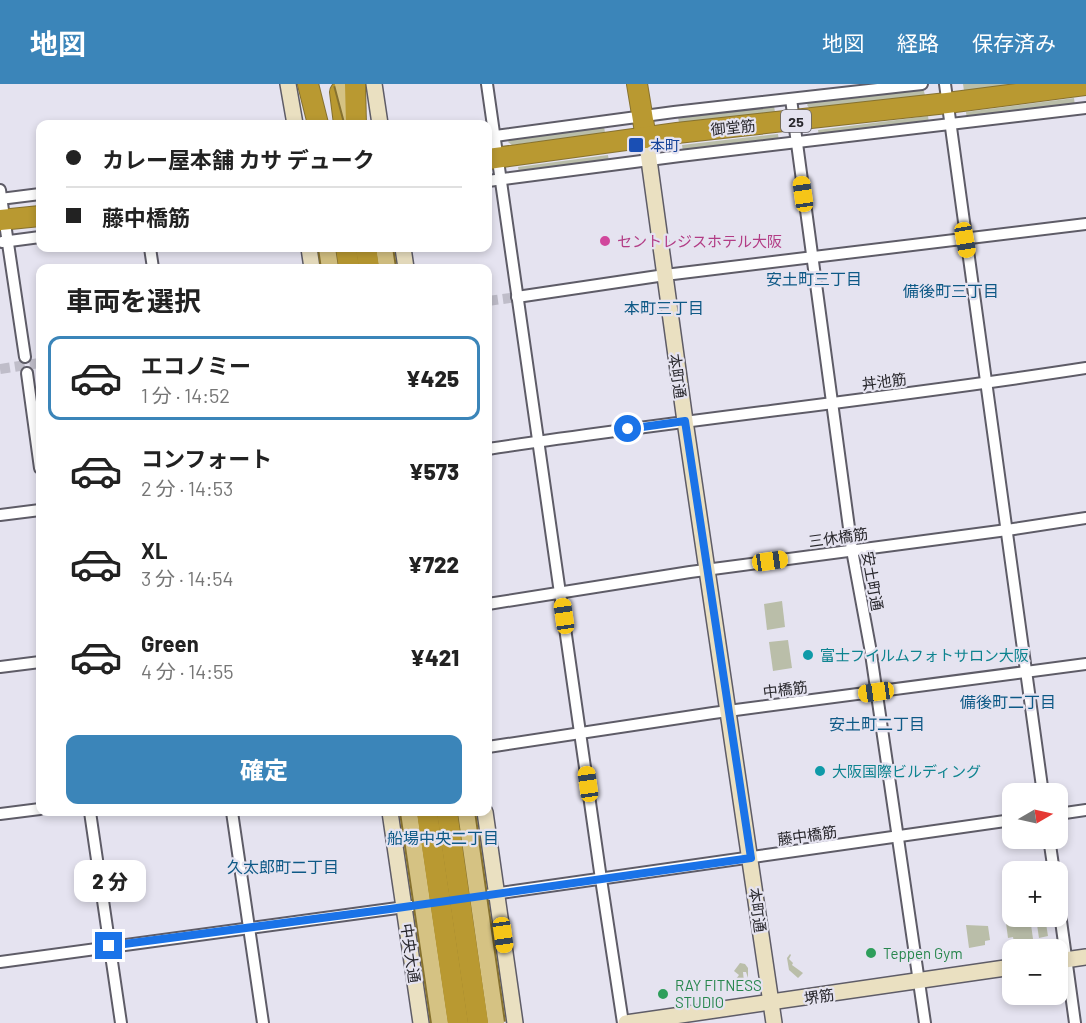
<!DOCTYPE html>
<html lang="ja">
<head>
<meta charset="utf-8">
<style>
	body { margin:0; font-family:Barlow,"Noto Sans JP",sans-serif; background:#f6f6f6; color:#222; height:100vh; display:flex; flex-direction:column; font-size:22px; white-space:nowrap }
	* { box-sizing:border-box; margin:0 }
	p { font-size:20px; color:#767676 }
	.icon { flex:none; width:33px; height:33px; fill:none; stroke:currentColor; stroke-width:2; stroke-linecap:round; stroke-linejoin:round }
	.map { position:relative; flex:1; overflow:hidden }
	.sheet { position:absolute; left:36px; top:180px; width:456px; height:552px; display:flex; flex-direction:column; background:#fff; border-radius:12px; box-shadow:0 3px 9px #0003 }
	.sheet>* { flex:none }
	.hud { position:absolute; left:36px; top:36px; width:456px; height:132px; border-radius:12px; box-shadow:0 3px 9px #0003; display:grid; align-content:center; height:132px; padding:0 30px; background:#fff }
	.needle { width:39px; rotate:81deg }
	.buttons { position:absolute; left:1002px; top:699px; display:grid; gap:12px }
	.buttons a { display:grid; place-items:center; width:66px; height:66px; border-radius:12px; background:#fff; box-shadow:0 3px 9px #0003; font-size:30px }
	.end { position:absolute; width:27px; height:27px; margin:-14px; border:8px solid #1a73e8; background:#fff; box-shadow:0 0 0 3px #fff }
	.from { border-radius:50% }
	.bubble { position:absolute; height:42px; border-radius:12px; background:#fff; box-shadow:0 3px 9px #0003; font-size:20px; font-weight:800; line-height:42px; text-align:center }
	.car { position:absolute; width:18px; height:36px; margin:-18px -9px; border-radius:8px; box-shadow:0 0 4px 2px #0007; background:linear-gradient(#f5c518 24%,#345 0 40%,#f5c518 0 76%,#345 0 86%,#f5c518 0) }
	.hud b { display:flex; align-items:center; gap:21px; height:57px; font-size:22px }
	.hud b+b { border-top:2px solid #e0e0e0 }
	.hud i { width:15px; height:15px; background:#222 }
	ul { padding:0; list-style:none }
	li { display:flex; align-items:center; gap:18px; height:84px; margin:0 12px 9px; padding:0 18px; border:3px solid transparent; border-radius:12px }
	li div { flex:1 }
	li b { display:block; font-size:22px }
	li em { font-style:normal; font-weight:800 }
	li.current { border-color:#3b85b9 }
	li>.icon { width:54px; height:54px; stroke-width:1.5 }
	h2 { padding:0 30px; font-size:27px; line-height:72px }
	.action { display:flex; gap:12px; margin-top:auto; padding:12px 30px }
	.action a { flex:1; height:69px; border-radius:12px; background:#3b85b9; color:#fff; font-size:24px; font-weight:800; line-height:69px; text-align:center }
	header { display:flex; align-items:center; gap:36px; box-sizing:border-box; height:84px; padding:0 30px; background:#3b85b9; color:#fff }
	header strong { font-size:28px }
	nav { display:flex; gap:33px; margin-inline-start:auto; font-size:21px }
	.map>svg:first-child { display:block }
	.green { fill:#babea9 }
	.lines { fill:none; stroke-linecap:round; stroke-linejoin:round }
	.street-tunnel { stroke:#bfbdc9; stroke-width:10; stroke-dasharray:10 5; stroke-linecap:butt }
	.street-casing { stroke:#5e5c67; stroke-width:14 }
	.secondary-casing { stroke:#5e5c67; stroke-width:18 }
	.primary-casing { stroke:#86712f; stroke-width:20 }
	.highway-casing { stroke:#86712f; stroke-width:22 }
	.street { stroke:#fff; stroke-width:10 }
	.secondary { stroke:#eae0c1; stroke-width:15 }
	.primary { stroke:#d5c283; stroke-width:16 }
	.highway { stroke:#b99931; stroke-width:20 }
	.primary-bridge-casing { stroke:#86712f; stroke-width:20; stroke-linecap:butt }
	.highway-bridge-casing { stroke:#86712f; stroke-width:22; stroke-linecap:butt }
	.primary-bridge { stroke:#d5c283; stroke-width:16 }
	.highway-bridge { stroke:#b99931; stroke-width:20 }
	.route { stroke:#1a73e8; stroke-width:8 }
	.transit-dot { fill:#1a4fb4; stroke:#e5e3f0; stroke-width:2 }
	.hotel-dot { fill:#d1479c; stroke:#e5e3f0; stroke-width:2 }
	.culture-dot { fill:#0f9aa8; stroke:#e5e3f0; stroke-width:2 }
	.leisure-dot { fill:#2e9e5b; stroke:#e5e3f0; stroke-width:2 }
	.labels { text-anchor:middle; dominant-baseline:central; stroke-width:4.5; stroke-linejoin:round; paint-order:stroke }
	.shield { fill:#e5e3f0; stroke:#615f67; stroke-width:1.5 }
	.shield-label { font-size:14px; font-weight:bold; fill:#28272c }
	.street-label { font-size:15px; fill:#28272c; stroke:#e5e3f0 }
	.transit-label { font-size:15px; fill:#164399; stroke:#e5e3f0; text-anchor:start }
	.hotel-label { font-size:15px; fill:#b23c85; stroke:#e5e3f0; text-anchor:start }
	.culture-label { font-size:15px; fill:#0d838f; stroke:#e5e3f0; text-anchor:start }
	.leisure-label { font-size:15px; fill:#27864d; stroke:#e5e3f0; text-anchor:start }
	.neighbourhood-label { font-size:16px; fill:#0e5986; stroke:#e5e3f0 }
</style>
</head>
<body>
<header>
<strong>地図</strong>
<nav><a>地図</a><a>経路</a><a>保存済み</a></nav>
</header>
<div class="map">
<svg width="1086" height="939" viewBox="0 0 1086 939">
	<rect width="100%" height="100%" fill="#e5e3f0"/>
	<g class="green">
		<path d="M963 0H1020L964 7Z"/>
		<path d="M923 4 925 11 810 25 807 21 809 18Z"/>
		<path d="M1074 14 1075 22 967 36 966 28Z"/>
		<path d="M774 22 775 28 679 39 678 33Z"/>
		<path d="M928 32 929 39 819 52 818 46Z"/>
		<path d="M604 42 605 49 512 61 508 58 511 54Z"/>
		<path d="M778 50 779 57 683 68 682 61Z"/>
		<path d="M608 71 609 78 519 89 518 83Z"/>
		<path d="M782 517 785 543 767 546 764 520Z"/>
		<path d="M788 556 792 584 773 587 769 558Z"/>
		<path d="M1026 832 1030 833 1033 855 1014 858 1013 853 1008 854 1006 839H1013Z"/>
		<path d="M1045 833 1048 852 1039 854 1036 834Z"/>
		<path d="M966 841 988 842 990 856 985 857V861L969 864Z"/>
		<path d="M790 870 791 871 789 875 793 879 792 881 803 889 798 894 789 886 787 874Z"/>
		<path d="M740 879 745 880 748 884V894L746 888H743L744 898H745L738 904 730 903 739 891 734 887Z"/>
	</g>
	<g class="lines">
		<g class="street-tunnel">
			<path d="M488 217 517 213"/>
			<path d="M0 285 40 279"/>
		</g>
		<defs>
			<g id="street">
				<path d="M487 0 601 795 623 939"/>
				<path d="M945 0 1043 710"/>
				<path d="M791 15 852 466 870 563 925 939"/>
				<path d="M488 53 674 28 922 0"/>
				<path d="M488 97 680 72 1086 24"/>
				<path d="M0 106 25 273"/>
				<path d="M0 115 40 110"/>
				<path d="M2 158 40 153"/>
				<path d="M150 164 153 184"/>
				<path d="M517 213 665 191 1086 140"/>
				<path d="M27 289 40 384"/>
				<path d="M488 365C687 335 887 315 1086 284"/>
				<path d="M0 431 40 426"/>
				<path d="M488 520 690 488 1007 446 1086 434"/>
				<path d="M0 583 40 578"/>
				<path d="M488 663 713 629 1086 580"/>
				<path d="M90 728 121 939"/>
				<path d="M232 728 263 939"/>
				<path d="M0 730 40 725"/>
				<path d="M1058 730 1086 726"/>
				<path d="M1049 754 1054 788"/>
				<path d="M472 813 1012 736"/>
				<path d="M1058 815 1075 939"/>
				<path d="M0 878 427 820"/>
			</g>
			<g id="secondary">
				<path d="M288 0 295 40"/>
				<path d="M374 0 380 40"/>
				<path d="M646 54 685 337 774 939"/>
				<path d="M309 164 312 184"/>
				<path d="M403 164 406 184"/>
				<path d="M390 728 421 939"/>
				<path d="M485 728 515 939"/>
				<path d="M1058 877 1086 873"/>
				<path d="M626 939 1012 883"/>
			</g>
			<g id="primary">
				<path d="M327 164 330 184"/>
				<path d="M384 164 387 184"/>
			</g>
			<g id="highway">
				<path d="M308 0 318 40"/>
				<path d="M637 0 646 54"/>
				<path d="M340 8 344 40"/>
				<path d="M488 75 677 49 947 19 1086 1"/>
				<path d="M0 136 40 132"/>
				<path d="M346 164 349 184"/>
				<path d="M366 164 369 184"/>
			</g>
		</defs>
		<use href="#street" class="street-casing"/>
		<use href="#secondary" class="secondary-casing"/>
		<use href="#primary" class="primary-casing"/>
		<use href="#highway" class="highway-casing"/>
		<use href="#street" class="street"/>
		<use href="#secondary" class="secondary"/>
		<use href="#primary" class="primary"/>
		<use href="#highway" class="highway"/>
		<defs>
			<g id="primary-bridge">
				<path d="M343 0 352 34"/>
				<path d="M409 728 440 939"/>
				<path d="M466 728 496 939"/>
			</g>
			<g id="highway-bridge">
				<path d="M355 0 356 40"/>
				<path d="M427 728 458 939"/>
				<path d="M447 728 478 939"/>
			</g>
		</defs>
		<use href="#primary-bridge" class="primary-bridge-casing"/>
		<use href="#highway-bridge" class="highway-bridge-casing"/>
		<use href="#primary-bridge" class="primary-bridge"/>
		<use href="#highway-bridge" class="highway-bridge"/>
	</g>
	<g class="lines">
		<path class="route" d="M109 862 390 825 751 774 685 337 628 345"/>
	</g>
	<rect class="transit-dot" x="628" y="53" width="16" height="16" rx="3"/>
	<circle class="hotel-dot" cx="605" cy="157" r="6"/>
	<g class="culture-dot">
		<circle cx="808" cy="571" r="6"/>
		<circle cx="820" cy="687" r="6"/>
	</g>
	<g class="leisure-dot">
		<circle cx="871" cy="869" r="6"/>
		<circle cx="663" cy="910" r="6"/>
	</g>
	<g class="labels">
		<rect class="shield" x="781" y="26" width="30" height="22" rx="4.5"/>
		<g class="shield-label">
			<text x="796" y="37">25</text>
		</g>
		<g class="street-label">
			<text transform="translate(733 43) rotate(-6)">御堂筋</text>
			<text transform="translate(678 292) rotate(82)">本町通</text>
			<text transform="translate(884 297) rotate(-7)">丼池筋</text>
			<text transform="translate(838 453) rotate(-8)">三休橋筋</text>
			<text transform="translate(873 497) rotate(80)">安土町通</text>
			<text transform="translate(785 605) rotate(-7)">中橋筋</text>
			<text transform="translate(807 751) rotate(-8)">藤中橋筋</text>
			<text transform="translate(758 826) rotate(82)">本町通</text>
			<text transform="translate(411 869) rotate(82)">中央大通</text>
			<text transform="translate(819 912) rotate(-9)">堺筋</text>
		</g>
		<g class="transit-label">
			<text x="650" y="61">本町</text>
		</g>
		<g class="hotel-label">
			<text x="617" y="157">セントレジスホテル大阪</text>
		</g>
		<g class="culture-label">
			<text x="820" y="571">富士フイルムフォトサロン大阪</text>
			<text x="832" y="687">大阪国際ビルディング</text>
		</g>
		<g class="leisure-label">
			<text x="883" y="869">Teppen Gym</text>
			<text x="675" y="901">RAY FITNESS<tspan x="675" dy="17">STUDIO</tspan></text>
		</g>
		<g class="neighbourhood-label">
			<text x="814" y="194">安土町三丁目</text>
			<text x="951" y="206">備後町三丁目</text>
			<text x="664" y="223">本町三丁目</text>
			<text x="1008" y="617">備後町二丁目</text>
			<text x="877" y="639">安土町二丁目</text>
			<text x="443" y="753">船場中央二丁目</text>
			<text x="283" y="782">久太郎町二丁目</text>
		</g>
	</g>
</svg>
<div class="buttons">
<a><svg class="needle" viewBox="-14 -14 28 28"><path d="M0-13l5 13h-10z" fill="#e53935"/><path d="M0 13l5-13h-10z" fill="#767676"/></svg></a>
<a>+</a>
<a>−</a>
</div>
<i class="end from" style="left:628px;top:345px"></i>
<i class="end" style="left:109px;top:862px"></i>
<div class="bubble" style="left:74px;top:776px;width:72px">2 分</div>
<i class="car" style="left:803px;top:110px;rotate:352deg"></i>
<i class="car" style="left:965px;top:156px;rotate:170deg"></i>
<i class="car" style="left:770px;top:477px;rotate:82deg"></i>
<i class="car" style="left:564px;top:532px;rotate:352deg"></i>
<i class="car" style="left:876px;top:608px;rotate:262deg"></i>
<i class="car" style="left:588px;top:700px;rotate:352deg"></i>
<i class="car" style="left:503px;top:851px;rotate:172deg"></i>
<div class="hud">
<b><i class="from"></i>カレー屋本舗 カサ デューク</b>
<b><i></i>藤中橋筋</b>
</div>
<section class="sheet">
<h2>車両を選択</h2>
<ul>
<li class="current"><svg class="icon" aria-label="car" viewBox="0 0 24 24"><path d="M5 17H2v-5l4-1 3-4h7l3 4 3 1v5h-3M9 17h6M6 11h13"/><circle cx="7" cy="17" r="2"/><circle cx="17" cy="17" r="2"/></svg><div><b>エコノミー</b><p>1 分 · 14:52</p></div><em>¥425</em></li>
<li><svg class="icon" aria-label="car" viewBox="0 0 24 24"><path d="M5 17H2v-5l4-1 3-4h7l3 4 3 1v5h-3M9 17h6M6 11h13"/><circle cx="7" cy="17" r="2"/><circle cx="17" cy="17" r="2"/></svg><div><b>コンフォート</b><p>2 分 · 14:53</p></div><em>¥573</em></li>
<li><svg class="icon" aria-label="car" viewBox="0 0 24 24"><path d="M5 17H2v-5l4-1 3-4h7l3 4 3 1v5h-3M9 17h6M6 11h13"/><circle cx="7" cy="17" r="2"/><circle cx="17" cy="17" r="2"/></svg><div><b>XL</b><p>3 分 · 14:54</p></div><em>¥722</em></li>
<li><svg class="icon" aria-label="car" viewBox="0 0 24 24"><path d="M5 17H2v-5l4-1 3-4h7l3 4 3 1v5h-3M9 17h6M6 11h13"/><circle cx="7" cy="17" r="2"/><circle cx="17" cy="17" r="2"/></svg><div><b>Green</b><p>4 分 · 14:55</p></div><em>¥421</em></li>
</ul>
<div class="action"><a>確定</a></div>
</section>
</div>
</body>
</html>
